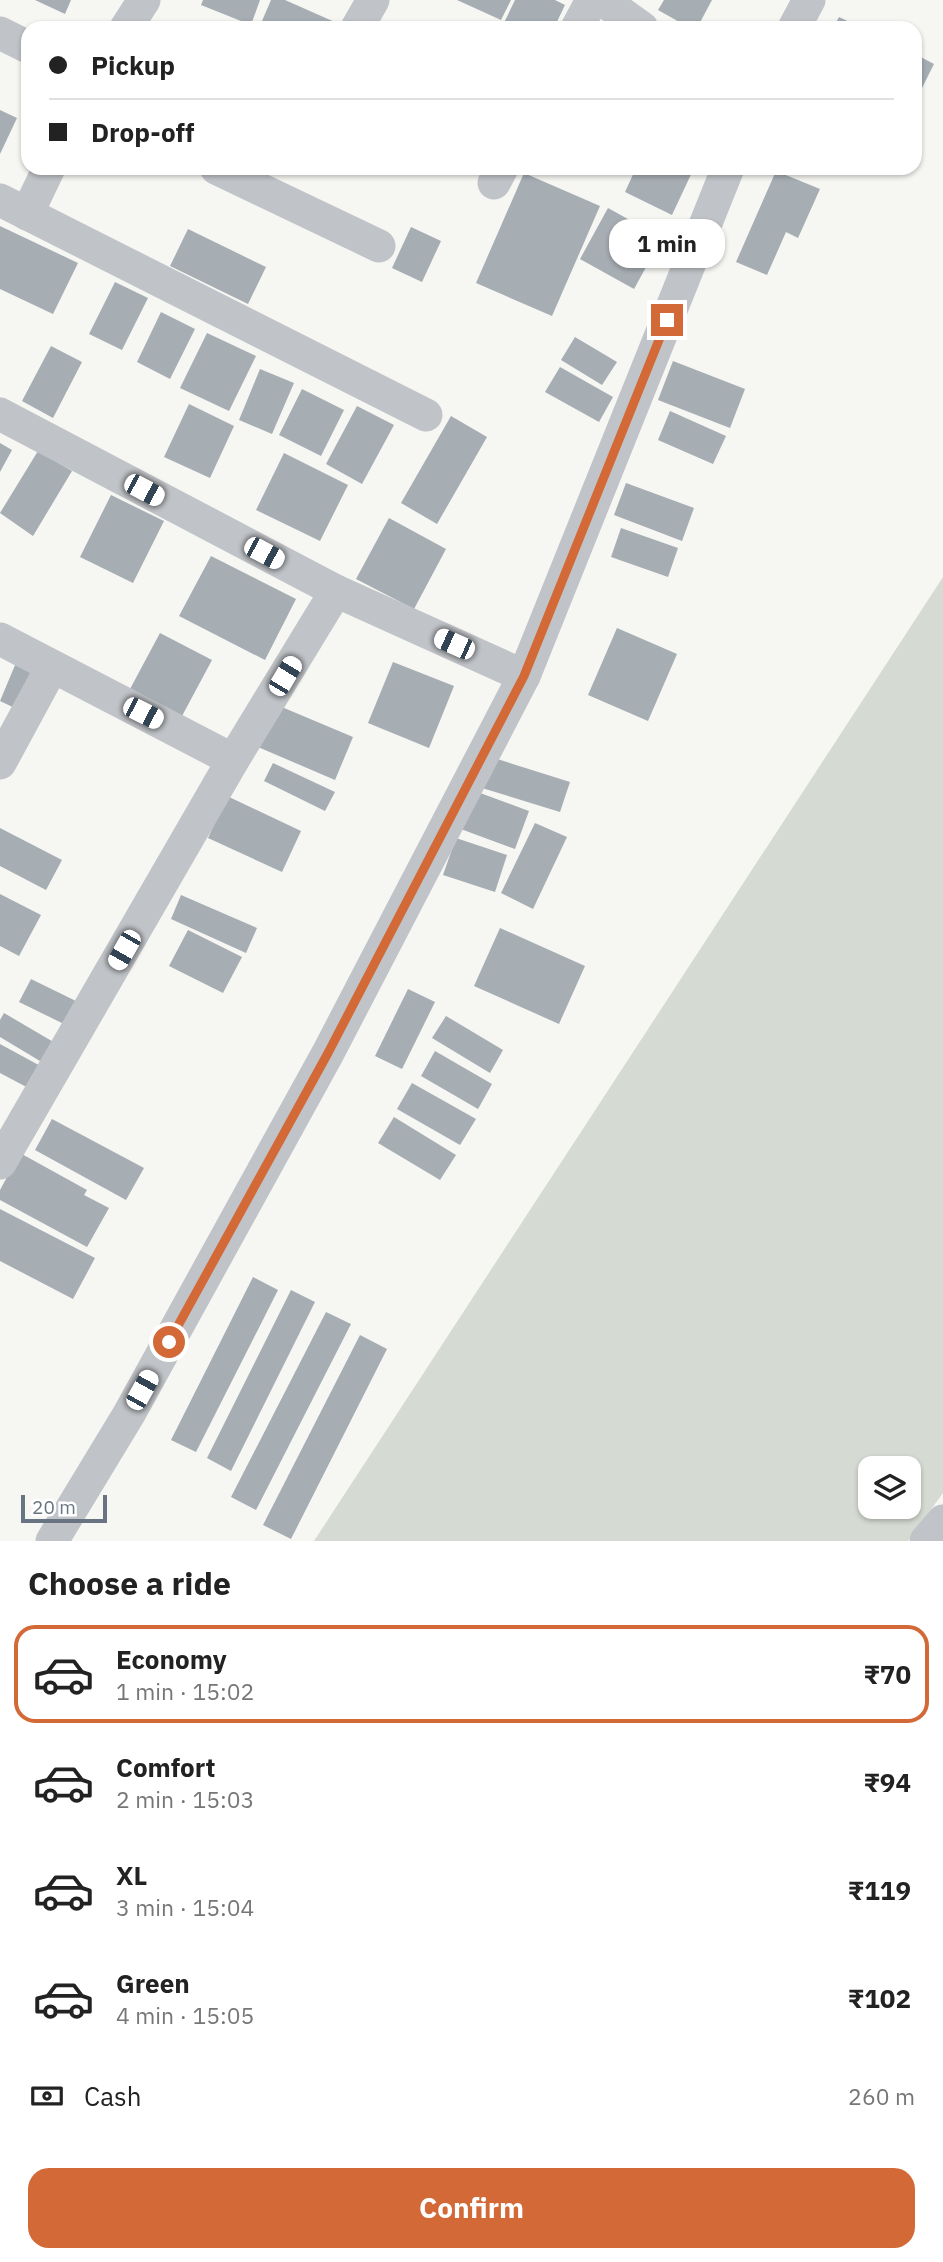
<!DOCTYPE html>
<html lang="en">
<head>
<meta charset="utf-8">
<style>
	body { margin:0; font-family:"IBM Plex Sans",sans-serif; background:#f2f2f2; color:#222; height:100vh; display:flex; flex-direction:column; font-size:26px; white-space:nowrap }
	* { box-sizing:border-box; margin:0 }
	p { font-size:23px; color:#767676 }
	.icon { flex:none; width:38px; height:38px; fill:none; stroke:currentColor; stroke-width:2; stroke-linecap:round; stroke-linejoin:round }
	.map { position:relative; height:1541px; overflow:hidden }
	.details { display:flex; flex-direction:column; background:#fff; flex:1 }
	.details>* { flex:none }
	.banner { position:absolute; left:21px; top:21px; width:901px; height:154px; border-radius:21px; box-shadow:0 2px 5px #0004; display:grid; align-content:center; height:154px; padding:0 28px; background:#fff }
	.tools { position:absolute; left:858px; top:1456px; display:grid; gap:14px }
	.tools a { display:grid; place-items:center; width:63px; height:63px; border-radius:14px; background:#fff; box-shadow:0 2px 5px #0004; font-size:35px }
	.scale { position:absolute; left:21px; bottom:18px; width:86px; box-sizing:border-box; padding-left:7px; border:4px solid #687481; border-top:0; font-size:19px; line-height:24px; white-space:nowrap; color:#687481; -webkit-text-stroke:5px #fff; paint-order:stroke }
	.end { position:absolute; width:32px; height:32px; margin:-16px; border:9px solid #d26937; background:#fff; box-shadow:0 0 0 4px #fff }
	.from { border-radius:50% }
	.bubble { position:absolute; height:49px; border-radius:21px; background:#fff; box-shadow:0 2px 5px #0004; font-size:23px; font-weight:700; line-height:49px; text-align:center }
	.car { position:absolute; width:21px; height:42px; margin:-21px -10px; border-radius:9px; box-shadow:0 0 5px 2px #0007; background:linear-gradient(#fff 24%,#345 0 40%,#fff 0 76%,#345 0 86%,#fff 0) }
	.banner b { display:flex; align-items:center; gap:24px; height:66px; font-size:26px }
	.banner b+b { border-top:2px solid #e0e0e0 }
	.banner i { width:18px; height:18px; background:#222 }
	ul { padding:0; list-style:none }
	li { display:flex; align-items:center; gap:21px; height:98px; margin:0 14px 10px; padding:0 14px; border:4px solid transparent; border-radius:21px }
	li div { flex:1 }
	li b { display:block; font-size:26px }
	li em { font-style:normal; font-weight:700 }
	li.selected { border-color:#d26937 }
	li>.icon { width:63px; height:63px; stroke-width:1.5 }
	h2 { padding:0 28px; font-size:32px; line-height:84px }
	.pay { display:flex; align-items:center; gap:18px; height:77px; padding:0 28px; font-size:26px }
	.pay p { margin-inline-start:auto }
	.button { display:flex; gap:14px; margin-top:auto; padding:14px 28px }
	.button a { flex:1; height:80px; border-radius:21px; background:#d26937; color:#fff; font-size:28px; font-weight:700; line-height:80px; text-align:center }
	.map>svg:first-child { display:block }
	.green { fill:#d5dbd3; fill-rule:evenodd }
	.building { fill:#a6adb3 }
	.lines { fill:none; stroke-linecap:round; stroke-linejoin:round }
	.street { stroke:#c0c3c7; stroke-width:33 }
	.route { stroke:#d26937; stroke-width:9 }
</style>
</head>
<body>
<div class="map">
<svg width="943" height="1541" viewBox="0 0 943 1541">
	<rect width="100%" height="100%" fill="#f6f6f3"/>
	<path class="green" d="M943 577V1493L908 1541H314ZM870 1468H908V1507H870Z"/>
	<g class="building">
		<path d="M35 0H71L65 14Z"/>
		<path d="M203 0H260L251 25 201 5Z"/>
		<path d="M271 0H285L337 23 334 28H259Z"/>
		<path d="M457 0H511L501 20Z"/>
		<path d="M515 0H555L565 5 554 28H505L502 27Z"/>
		<path d="M664 0H712L697 28H690L658 10Z"/>
		<path d="M839 17 862 28H833Z"/>
		<path d="M915 54 934 64 915 102Z"/>
		<path d="M0 110 17 118 0 154Z"/>
		<path d="M636 168H694L672 215 625 192Z"/>
		<path d="M776 171 820 189 798 238 786 232 767 275 736 262Z"/>
		<path d="M524 173 600 206 552 316 476 283Z"/>
		<path d="M608 208 662 238 634 289 580 259Z"/>
		<path d="M0 226 78 263 53 314 0 289Z"/>
		<path d="M411 227 441 241 422 282 392 268Z"/>
		<path d="M188 229 266 267 248 304 170 266Z"/>
		<path d="M115 282 148 298 122 350 89 334Z"/>
		<path d="M161 312 195 329 170 379 137 362Z"/>
		<path d="M207 333 256 356 229 411 180 388Z"/>
		<path d="M575 337 617 362 602 385 561 360Z"/>
		<path d="M51 346 82 362 53 418 22 401Z"/>
		<path d="M673 361 745 389 730 428 658 400Z"/>
		<path d="M560 367 613 397 599 422 545 392Z"/>
		<path d="M260 369 294 383 272 434 239 420Z"/>
		<path d="M302 389 344 410 321 456 279 435Z"/>
		<path d="M189 404 234 426 210 478 164 457Z"/>
		<path d="M357 406 394 425 362 484 326 464Z"/>
		<path d="M670 411 726 436 713 464 658 440Z"/>
		<path d="M451 416 487 437 437 524 401 503Z"/>
		<path d="M0 443 12 450 0 472Z"/>
		<path d="M38 451 72 471 33 536 0 513Z"/>
		<path d="M284 453 348 485 320 541 256 510Z"/>
		<path d="M626 483 694 508 682 541 614 515Z"/>
		<path d="M111 495 164 521 133 583 80 557Z"/>
		<path d="M389 518 446 549 414 609 356 579Z"/>
		<path d="M621 528 678 548 668 577 611 557Z"/>
		<path d="M211 556 296 599 265 660 179 616Z"/>
		<path d="M617 628 677 654 648 721 588 695Z"/>
		<path d="M160 633 212 660 182 716 130 689Z"/>
		<path d="M18 658 37 667 19 710 0 701Z"/>
		<path d="M393 662 454 686 429 748 368 723Z"/>
		<path d="M277 705 353 737 335 780 258 747Z"/>
		<path d="M491 757 570 782 560 812 482 788Z"/>
		<path d="M273 763 335 792 325 811 264 781Z"/>
		<path d="M472 790 529 811 515 849 458 828Z"/>
		<path d="M227 796 301 831 282 872 208 838Z"/>
		<path d="M535 823 567 837 533 909 501 893Z"/>
		<path d="M0 828 62 860 46 890 0 866Z"/>
		<path d="M456 838 507 855 495 892 443 875Z"/>
		<path d="M0 894 41 915 19 956 0 946Z"/>
		<path d="M181 895 257 928 246 953 171 919Z"/>
		<path d="M500 928 585 966 559 1024 474 986Z"/>
		<path d="M188 930 242 957 223 993 169 966Z"/>
		<path d="M31 979 80 1003 68 1026 19 1002Z"/>
		<path d="M408 989 435 1002 402 1069 375 1056Z"/>
		<path d="M4 1013 62 1047 50 1067 0 1037V1020Z"/>
		<path d="M446 1016 503 1050 490 1073 432 1038Z"/>
		<path d="M0 1044 46 1069 34 1091 0 1073Z"/>
		<path d="M435 1051 492 1084 478 1109 421 1076Z"/>
		<path d="M412 1083 476 1119 460 1145 397 1109Z"/>
		<path d="M394 1117 456 1155 440 1180 378 1143Z"/>
		<path d="M52 1119 144 1168 126 1200 35 1150Z"/>
		<path d="M20 1153 87 1190 84 1195 109 1208 87 1247 0 1200V1190Z"/>
		<path d="M0 1209 95 1258 73 1299 0 1261Z"/>
		<path d="M253 1277 278 1290 196 1452 171 1440Z"/>
		<path d="M291 1290 315 1302 231 1471 207 1458Z"/>
		<path d="M326 1312 351 1324 256 1510 231 1497Z"/>
		<path d="M360 1335 387 1349 291 1539 263 1525Z"/>
	</g>
	<g class="lines">
		<g class="street">
			<path d="M603 0 642 28"/>
			<path d="M126 28 144 0"/>
			<path d="M357 28 373 0"/>
			<path d="M577 28 592 0"/>
			<path d="M794 28 809 0"/>
			<path d="M0 33 28 47"/>
			<path d="M216 168 379 246"/>
			<path d="M494 183 502 168"/>
			<path d="M0 200 426 415"/>
			<path d="M27 214 49 168"/>
			<path d="M0 414 336 591 524 676"/>
			<path d="M0 639 233 760"/>
			<path d="M0 763 52 667"/>
			<path d="M0 1163 233 760 336 591"/>
			<path d="M52 1541 129 1414 328 1053 524 676 728 168"/>
			<path d="M926 1541 943 1521"/>
		</g>
	</g>
	<g class="lines">
		<path class="route" d="M169 1342 328 1053 524 676 667 320"/>
	</g>
</svg>
<div class="tools">
<a><svg class="icon" aria-label="layers" viewBox="0 0 24 24"><path d="M12 4l9 5-9 5-9-5zM3 14l9 5 9-5"/></svg></a>
</div>
<div class="scale">20 m</div>
<i class="end from" style="left:169px;top:1342px"></i>
<i class="end" style="left:667px;top:320px"></i>
<div class="bubble" style="left:609px;top:219px;width:116px">1 min</div>
<i class="car" style="left:144px;top:490px;rotate:118deg"></i>
<i class="car" style="left:264px;top:553px;rotate:118deg"></i>
<i class="car" style="left:454px;top:644px;rotate:294deg"></i>
<i class="car" style="left:285px;top:676px;rotate:31deg"></i>
<i class="car" style="left:143px;top:713px;rotate:117deg"></i>
<i class="car" style="left:124px;top:950px;rotate:210deg"></i>
<i class="car" style="left:142px;top:1390px;rotate:29deg"></i>
<div class="banner">
<b><i class="from"></i>Pickup</b>
<b><i></i>Drop-off</b>
</div>
</div>
<section class="details">
<h2>Choose a ride</h2>
<ul>
<li class="selected"><svg class="icon" aria-label="car" viewBox="0 0 24 24"><path d="M5 17H2v-5l4-1 3-4h7l3 4 3 1v5h-3M9 17h6M6 11h13"/><circle cx="7" cy="17" r="2"/><circle cx="17" cy="17" r="2"/></svg><div><b>Economy</b><p>1 min · 15:02</p></div><em>₹70</em></li>
<li><svg class="icon" aria-label="car" viewBox="0 0 24 24"><path d="M5 17H2v-5l4-1 3-4h7l3 4 3 1v5h-3M9 17h6M6 11h13"/><circle cx="7" cy="17" r="2"/><circle cx="17" cy="17" r="2"/></svg><div><b>Comfort</b><p>2 min · 15:03</p></div><em>₹94</em></li>
<li><svg class="icon" aria-label="car" viewBox="0 0 24 24"><path d="M5 17H2v-5l4-1 3-4h7l3 4 3 1v5h-3M9 17h6M6 11h13"/><circle cx="7" cy="17" r="2"/><circle cx="17" cy="17" r="2"/></svg><div><b>XL</b><p>3 min · 15:04</p></div><em>₹119</em></li>
<li><svg class="icon" aria-label="car" viewBox="0 0 24 24"><path d="M5 17H2v-5l4-1 3-4h7l3 4 3 1v5h-3M9 17h6M6 11h13"/><circle cx="7" cy="17" r="2"/><circle cx="17" cy="17" r="2"/></svg><div><b>Green</b><p>4 min · 15:05</p></div><em>₹102</em></li>
</ul>
<div class="pay"><svg class="icon" aria-label="cash" viewBox="0 0 24 24"><path d="M3 7h18v10H3z"/><circle cx="12" cy="12" r="2"/></svg>Cash<p>260 m</p></div>
<div class="button"><a>Confirm</a></div>
</section>
</body>
</html>
